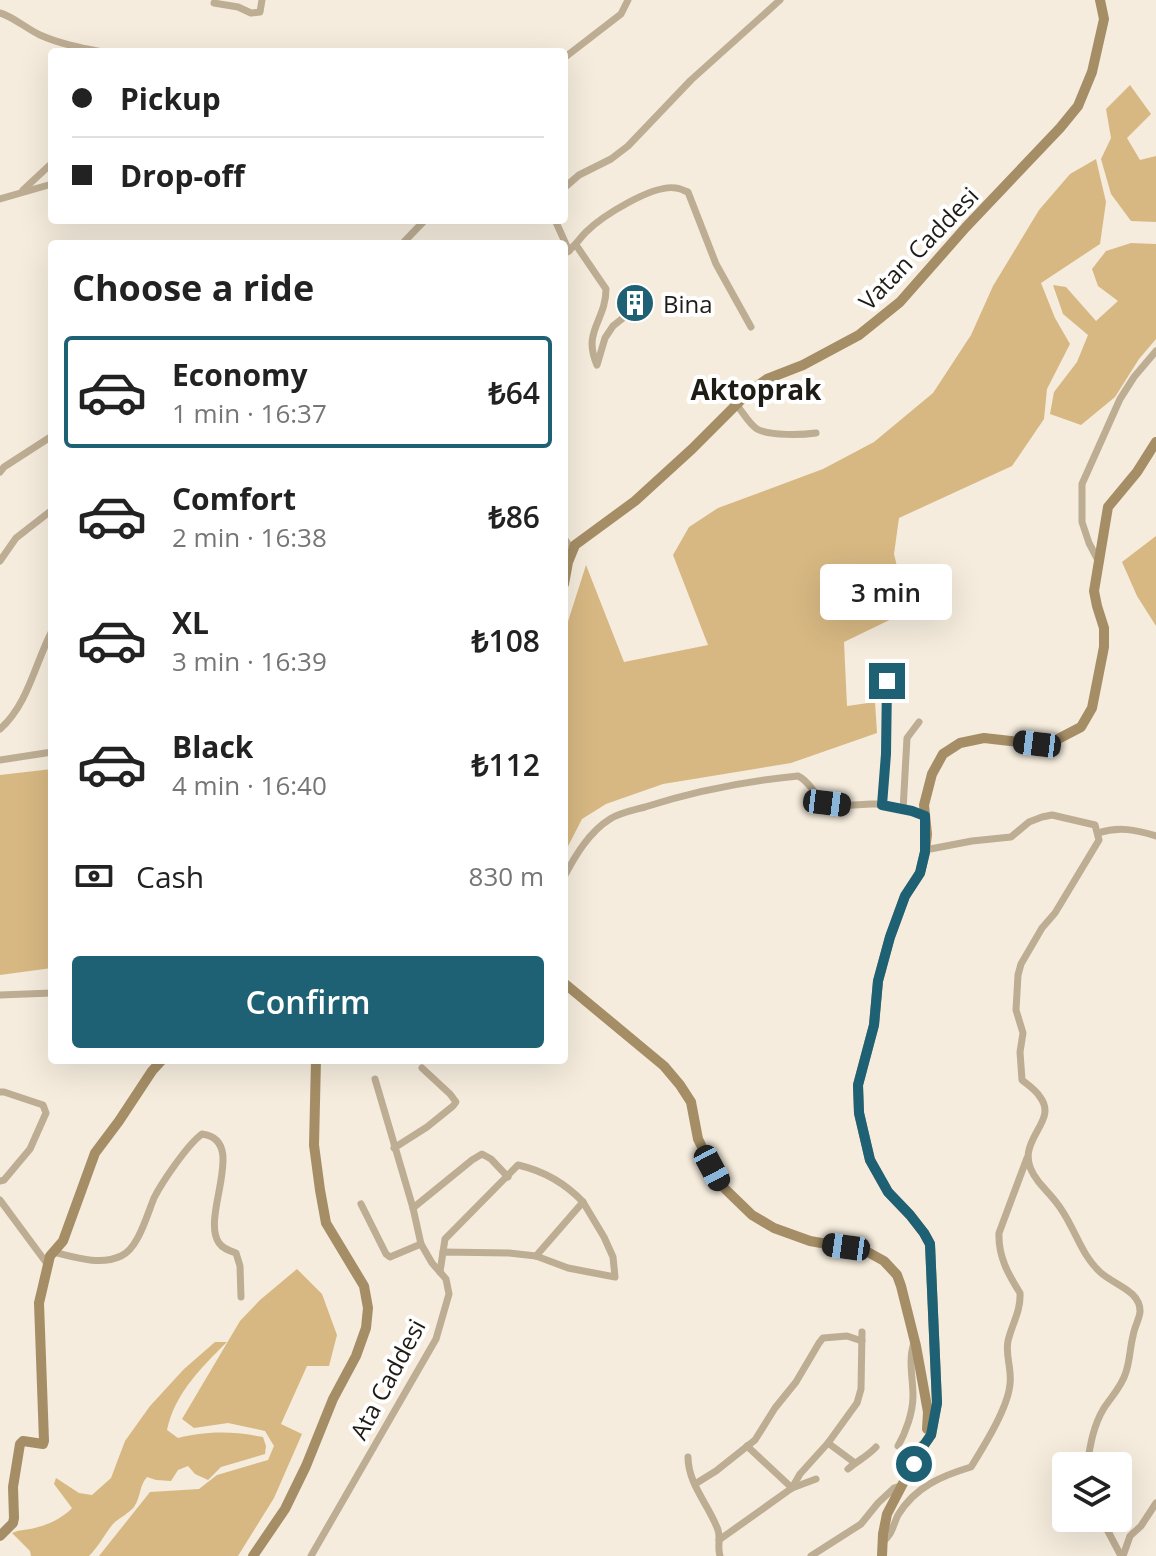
<!DOCTYPE html>
<html lang="en">
<head>
<meta charset="utf-8">
<style>
	body { margin:0; font-family:"Open Sans",sans-serif; background:#f2f2f2; color:#222; height:100vh; display:flex; flex-direction:column; font-size:30px; white-space:nowrap }
	* { box-sizing:border-box; margin:0 }
	p { font-size:26px; color:#767676 }
	.icon { flex:none; width:44px; height:44px; fill:none; stroke:currentColor; stroke-width:2; stroke-linecap:round; stroke-linejoin:round }
	.map { position:relative; flex:1; overflow:hidden }
	.drawer { position:absolute; left:48px; top:240px; width:520px; height:824px; display:flex; flex-direction:column; background:#fff; border-radius:8px; box-shadow:0 8px 32px #0002 }
	.drawer>* { flex:none }
	.top-card { position:absolute; left:48px; top:48px; width:520px; height:176px; border-radius:8px; box-shadow:0 8px 32px #0002; display:grid; align-content:center; height:176px; padding:0 24px; background:#fff }
	.buttons { position:absolute; left:1052px; top:1452px; display:grid; gap:16px }
	.buttons a { display:grid; place-items:center; width:80px; height:80px; border-radius:8px; background:#fff; box-shadow:0 8px 32px #0002; font-size:40px }
	.end { position:absolute; width:36px; height:36px; margin:-18px; border:10px solid #1e6074; background:#fff; box-shadow:0 0 0 4px #fff }
	.from { border-radius:50% }
	.bubble { position:absolute; height:56px; border-radius:8px; background:#fff; box-shadow:0 8px 32px #0002; font-size:26px; font-weight:600; line-height:56px; text-align:center }
	.car { position:absolute; width:24px; height:48px; margin:-24px -12px; border-radius:10px; box-shadow:0 0 6px 2px #0007; background:linear-gradient(#222 24%,#8ab4d8 0 40%,#222 0 76%,#8ab4d8 0 86%,#222 0) }
	.top-card b { display:flex; align-items:center; gap:28px; height:76px; font-size:30px }
	.top-card b+b { border-top:2px solid #e0e0e0 }
	.top-card i { width:20px; height:20px; background:#222 }
	ul { padding:0; list-style:none }
	li { display:flex; align-items:center; gap:24px; height:112px; margin:0 16px 12px; padding:0 8px; border:4px solid transparent; border-radius:8px }
	li div { flex:1 }
	li b { display:block; font-size:30px }
	li em { font-style:normal; font-weight:600 }
	li.selected { border-color:#1e6074 }
	li>.icon { width:72px; height:72px; stroke-width:1.5 }
	h2 { padding:0 24px; font-size:36px; line-height:96px }
	.pay { display:flex; align-items:center; gap:20px; height:88px; padding:0 24px; font-size:30px }
	.pay p { margin-inline-start:auto }
	.primary-button { display:flex; gap:16px; margin-top:auto; padding:16px 24px }
	.primary-button a { flex:1; height:92px; border-radius:8px; background:#1e6074; color:#fff; font-size:32px; font-weight:600; line-height:92px; text-align:center }
	.map>svg:first-child { display:block }
	.green { fill:#d7b883 }
	.lines { fill:none; stroke-linecap:round; stroke-linejoin:round }
	.street { stroke:#bdad93; stroke-width:7 }
	.secondary { stroke:#a58e66; stroke-width:10 }
	.route { stroke:#1e6074; stroke-width:10 }
	.labels { text-anchor:middle; dominant-baseline:central; stroke-width:8; stroke-linejoin:round; paint-order:stroke }
	.street-label { font-size:24px; fill:#1f1c16; stroke:#fff }
	.poi-label { font-size:24px; fill:#1f1c16; stroke:#fff; text-anchor:start }
	.quarter-label { font-size:28px; font-weight:bold; fill:#1f1c16; stroke:#fff }
</style>
</head>
<body>
<div class="map">
<svg width="1156" height="1556" viewBox="0 0 1156 1556">
	<rect width="100%" height="100%" fill="#f5ecdd"/>
	<g class="green">
		<path d="M1130 85 1151 114 1127 138 1140 160 1156 156V222L1131 221 1111 194 1101 159 1111 138 1106 109Z"/>
		<path d="M1096 159 1106 202 1100 244 1041 283 1055 318 1070 344 1047 389 1044 419 1012 466 899 518 894 554 908 611 844 642 847 706 875 702 877 733 791 763 663 784 606 804 582 819 564 854V634L586 565 624 662 708 645 673 555 689 527 718 508 823 469 874 442 933 393 971 335 993 286 1039 210 1070 174Z"/>
		<path d="M1131 243 1156 244V339L1139 359 1115 397 1081 425 1050 414 1054 392 1077 362 1088 335 1063 314 1053 285 1066 287 1096 321 1118 301 1098 286 1092 269 1106 251Z"/>
		<path d="M1156 536V626L1137 596 1122 562Z"/>
		<path d="M52 769V968L0 975V775Z"/>
		<path d="M297 1269 322 1294 337 1335 329 1366H307L281 1424 302 1434 274 1498 238 1556H99L150 1492 199 1489 217 1475 268 1460 274 1446 265 1431 228 1423 194 1428 182 1419 240 1321 260 1300Z"/>
		<path d="M215 1342H227C201 1368 175 1393 167 1430L178 1438C209 1431 232 1431 263 1437L266 1446 265 1454 221 1467 208 1480 195 1474 188 1466 178 1470 171 1481 156 1480 147 1477C139 1486 141 1497 134 1507 128 1514 119 1518 113 1524 104 1535 99 1546 89 1556H31L30 1551 12 1533C21 1529 29 1530 38 1527 50 1524 64 1517 72 1508L54 1484 56 1478 79 1493 92 1495 111 1478 125 1441 150 1406 184 1369Z"/>
	</g>
	<g class="lines">
		<g class="street">
			<path d="M214 3 238 7 251 13 260 12 262 0"/>
			<path d="M0 13C12 16 27 29 40 35 60 44 82 48 103 52"/>
			<path d="M564 58 621 14 628 0"/>
			<path d="M564 188 579 175 611 159 628 146 691 80 780 0"/>
			<path d="M23 190 52 163"/>
			<path d="M0 199 52 184"/>
			<path d="M555 220 569 251"/>
			<path d="M402 244 425 220"/>
			<path d="M576 245 606 289C606 321 582 331 597 365L605 338 613 326 628 314"/>
			<path d="M564 254C574 248 578 240 586 232 602 216 653 184 676 188 679 188 685 191 688 192L716 264 751 327"/>
			<path d="M736 404C742 411 749 424 757 429 770 436 802 435 816 433"/>
			<path d="M0 472 4 467 52 436"/>
			<path d="M564 538 568 544"/>
			<path d="M0 561 16 538 52 510"/>
			<path d="M1099 562 1089 543 1082 522V484L1120 399 1134 377 1156 351"/>
			<path d="M0 729C28 705 35 663 52 631"/>
			<path d="M0 760 52 752"/>
			<path d="M882 805 886 754 887 681"/>
			<path d="M903 810 907 738 919 722"/>
			<path d="M1098 833C1119 826 1136 830 1156 836"/>
			<path d="M925 850 972 841 1011 837 1029 822 1042 817 1052 815 1095 825 1099 840 1055 913 1042 928 1021 964 1018 975 1016 1010 1023 1033 1020 1052 1022 1080C1028 1085 1036 1090 1040 1097 1061 1124 1007 1142 1038 1181 1045 1190 1055 1199 1061 1209 1075 1229 1081 1254 1099 1271 1111 1284 1141 1290 1140 1312 1139 1320 1134 1328 1133 1336 1130 1347 1130 1360 1126 1372 1122 1386 1112 1396 1104 1408 1093 1426 1090 1446 1087 1466"/>
			<path d="M564 877C575 856 589 832 610 819 619 813 634 810 645 807 695 791 746 781 798 776 811 782 814 796 825 802 840 809 860 803 876 804 889 805 913 812 925 816"/>
			<path d="M0 995 52 993"/>
			<path d="M0 1092H4L43 1105 46 1113 30 1149 4 1180 0 1181"/>
			<path d="M394 1148 427 1127 453 1106 456 1102 450 1094 422 1068"/>
			<path d="M0 1200 48 1265"/>
			<path d="M361 1204 386 1254 390 1257 421 1244"/>
			<path d="M413 1208 472 1160 482 1154 491 1159 508 1177"/>
			<path d="M53 1252C74 1257 100 1266 121 1256 138 1249 147 1215 154 1198 162 1182 188 1144 202 1134 249 1140 200 1216 219 1243 223 1249 230 1251 236 1253L240 1266 241 1297"/>
			<path d="M443 1252 445 1239 518 1165C544 1171 565 1183 583 1202L536 1256"/>
			<path d="M440 1272 443 1252 509 1253 536 1256 568 1268 615 1277 613 1257 604 1237 583 1202"/>
			<path d="M828 1443 855 1463"/>
			<path d="M747 1446 792 1488"/>
			<path d="M898 1446C906 1432 913 1412 913 1396 913 1378 908 1360 914 1343"/>
			<path d="M688 1457C688 1484 709 1505 718 1530 721 1539 717 1547 720 1556"/>
			<path d="M848 1469C857 1461 868 1456 876 1447"/>
			<path d="M695 1484 716 1471 755 1440 775 1408 796 1382 819 1343 823 1338 847 1336 862 1341"/>
			<path d="M792 1488 816 1479"/>
			<path d="M1101 1518 1121 1556"/>
			<path d="M719 1540 792 1488 800 1474 828 1443 857 1403 861 1389 862 1332"/>
			<path d="M882 1542C892 1536 893 1525 898 1515 915 1487 941 1476 971 1467 984 1446 1008 1408 1010 1384 1012 1369 1005 1355 1008 1341 1012 1324 1021 1311 1020 1293 1008 1274 998 1256 999 1233L1027 1158"/>
			<path d="M311 1556 436 1339 449 1294 446 1279 432 1263 421 1244 413 1208 375 1079"/>
			<path d="M811 1556 861 1524 878 1503 894 1488 903 1485"/>
			<path d="M1123 1556 1130 1536 1141 1526 1156 1503"/>
		</g>
		<g class="secondary">
			<path d="M564 584 568 562 575 545 635 501 692 449 750 391 767 379 803 365 859 335 900 302 966 227 1060 128 1078 106 1092 72 1104 19 1100 0"/>
			<path d="M564 983 664 1066 680 1085 691 1102 698 1139 721 1185 752 1215 774 1228 810 1241 866 1251 884 1261 897 1275 901 1286 916 1346 928 1412 927 1429"/>
			<path d="M922 1448 931 1435 937 1403 930 1244 924 1233 910 1215 888 1192 870 1160 859 1113 858 1085 874 1025 878 981 890 937 905 896 920 873 925 852 927 834 924 805 932 774 943 754 960 743 984 738 1037 744 1058 739 1081 727 1092 708 1104 647V628L1097 606 1094 591 1108 507 1137 472 1156 442"/>
			<path d="M0 1536 13 1523 14 1518 13 1487 20 1444 23 1441 43 1444 44 1441 39 1303 50 1256 63 1241 95 1153 119 1121 152 1071 162 1060"/>
			<path d="M253 1556 285 1509 306 1466 333 1399 356 1356 366 1328 368 1308 364 1286 326 1223 320 1190 314 1145 316 1060"/>
			<path d="M882 1556 883 1534 887 1514 923 1445"/>
		</g>
	</g>
	<g class="lines">
		<path class="route" d="M887 681 886 754 882 805 912 811 925 816V852L920 873 905 896 890 937 878 981 874 1025 858 1085 859 1113 870 1160 888 1192 910 1215 924 1233 930 1244 937 1403 931 1435 922 1448 914 1464"/>
	</g>
	<defs>
		<symbol id="building-disc" viewBox="-11 -11 22 22"><circle r="9.5" fill="#1e6074" stroke="#fff"/><path d="M-4-6H4V6H1V3H-1V6H-4ZM-2.5-4.3h1.7v1.8h-1.7ZM.8-4.3h1.7v1.8H.8ZM-2.5-1h1.7V.8h-1.7ZM.8-1h1.7V.8H.8Z" fill="#fff"/></symbol>
	</defs>
	<g fill-rule="evenodd">
		<use href="#building-disc" x="613" y="281" width="44" height="44"/>
	</g>
	<g class="labels">
		<g class="street-label">
			<text transform="translate(918 248) rotate(-46)">Vatan Caddesi</text>
			<text transform="translate(387 1379) rotate(-62)">Ata Caddesi</text>
		</g>
		<g class="poi-label">
			<text x="663" y="303">Bina</text>
		</g>
		<g class="quarter-label">
			<text x="756" y="389">Aktoprak</text>
		</g>
	</g>
</svg>
<div class="buttons">
<a><svg class="icon" aria-label="layers" viewBox="0 0 24 24"><path d="M12 4l9 5-9 5-9-5zM3 14l9 5 9-5"/></svg></a>
</div>
<i class="end from" style="left:914px;top:1464px"></i>
<i class="end" style="left:887px;top:681px"></i>
<div class="bubble" style="left:820px;top:564px;width:132px">3 min</div>
<i class="car" style="left:1037px;top:744px;rotate:277deg"></i>
<i class="car" style="left:827px;top:803px;rotate:97deg"></i>
<i class="car" style="left:712px;top:1168px;rotate:152deg"></i>
<i class="car" style="left:846px;top:1247px;rotate:278deg"></i>
<div class="top-card">
<b><i class="from"></i>Pickup</b>
<b><i></i>Drop-off</b>
</div>
<section class="drawer">
<h2>Choose a ride</h2>
<ul>
<li class="selected"><svg class="icon" aria-label="car" viewBox="0 0 24 24"><path d="M5 17H2v-5l4-1 3-4h7l3 4 3 1v5h-3M9 17h6M6 11h13"/><circle cx="7" cy="17" r="2"/><circle cx="17" cy="17" r="2"/></svg><div><b>Economy</b><p>1 min · 16:37</p></div><em>₺64</em></li>
<li><svg class="icon" aria-label="car" viewBox="0 0 24 24"><path d="M5 17H2v-5l4-1 3-4h7l3 4 3 1v5h-3M9 17h6M6 11h13"/><circle cx="7" cy="17" r="2"/><circle cx="17" cy="17" r="2"/></svg><div><b>Comfort</b><p>2 min · 16:38</p></div><em>₺86</em></li>
<li><svg class="icon" aria-label="car" viewBox="0 0 24 24"><path d="M5 17H2v-5l4-1 3-4h7l3 4 3 1v5h-3M9 17h6M6 11h13"/><circle cx="7" cy="17" r="2"/><circle cx="17" cy="17" r="2"/></svg><div><b>XL</b><p>3 min · 16:39</p></div><em>₺108</em></li>
<li><svg class="icon" aria-label="car" viewBox="0 0 24 24"><path d="M5 17H2v-5l4-1 3-4h7l3 4 3 1v5h-3M9 17h6M6 11h13"/><circle cx="7" cy="17" r="2"/><circle cx="17" cy="17" r="2"/></svg><div><b>Black</b><p>4 min · 16:40</p></div><em>₺112</em></li>
</ul>
<div class="pay"><svg class="icon" aria-label="cash" viewBox="0 0 24 24"><path d="M3 7h18v10H3z"/><circle cx="12" cy="12" r="2"/></svg>Cash<p>830 m</p></div>
<div class="primary-button"><a>Confirm</a></div>
</section>
</div>
</body>
</html>
